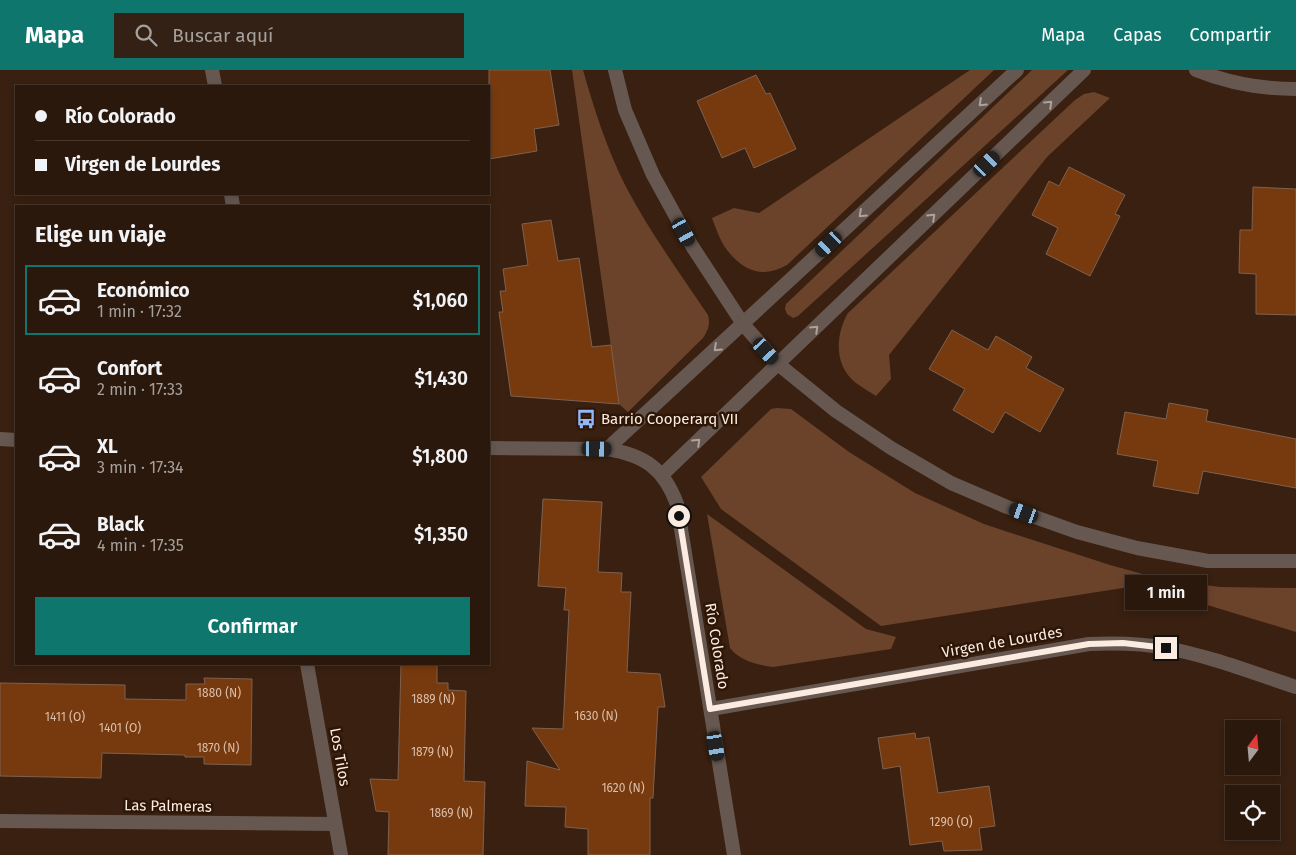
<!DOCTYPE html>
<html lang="es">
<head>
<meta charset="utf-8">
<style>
	body { margin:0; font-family:"Fira Sans",sans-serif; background:#332115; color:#f1f3f6; height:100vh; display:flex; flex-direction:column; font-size:19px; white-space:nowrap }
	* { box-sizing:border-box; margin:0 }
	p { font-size:16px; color:#a6a09d }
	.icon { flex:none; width:28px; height:28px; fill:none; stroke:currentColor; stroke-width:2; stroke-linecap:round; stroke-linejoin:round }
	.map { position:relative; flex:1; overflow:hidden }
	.sheet { position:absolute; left:15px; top:135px; width:475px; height:460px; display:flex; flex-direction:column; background:#2b180c; border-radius:0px; box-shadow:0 2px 8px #0003,0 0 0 1px #47372d }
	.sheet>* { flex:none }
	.hud { position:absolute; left:15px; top:15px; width:475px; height:110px; border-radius:0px; box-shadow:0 2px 8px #0003,0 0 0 1px #47372d; display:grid; align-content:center; height:110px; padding:0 20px; background:#2b180c }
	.needle { width:32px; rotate:16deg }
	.controls { position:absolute; left:1225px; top:650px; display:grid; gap:10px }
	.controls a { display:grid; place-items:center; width:55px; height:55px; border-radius:0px; background:#2b180c; box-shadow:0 2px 8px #0003,0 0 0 1px #47372d; font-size:25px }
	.end { position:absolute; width:22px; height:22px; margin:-11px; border:6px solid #fcebe1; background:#111; box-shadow:0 0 0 2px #111 }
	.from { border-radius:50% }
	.bubble { position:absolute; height:35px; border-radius:0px; background:#2b180c; box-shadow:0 2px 8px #0003,0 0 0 1px #47372d; font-size:16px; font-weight:600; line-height:35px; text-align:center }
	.car { position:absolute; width:15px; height:30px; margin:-15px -8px; border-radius:6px; box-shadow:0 0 4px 1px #0007; background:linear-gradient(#222 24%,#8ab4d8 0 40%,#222 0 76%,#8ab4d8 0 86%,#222 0) }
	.hud b { display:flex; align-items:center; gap:18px; height:48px; font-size:19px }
	.hud b+b { border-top:1px solid #47372d }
	.hud i { width:12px; height:12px; background:#f1f3f6 }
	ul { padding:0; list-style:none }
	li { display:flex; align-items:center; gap:15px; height:70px; margin:0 10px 8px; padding:0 10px; border:2px solid transparent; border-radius:0px }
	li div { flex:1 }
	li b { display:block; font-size:19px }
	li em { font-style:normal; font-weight:600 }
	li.current { border-color:#0f766e }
	li>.icon { width:45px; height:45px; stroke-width:1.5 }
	h2 { padding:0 20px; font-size:22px; line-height:60px }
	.primary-button { display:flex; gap:10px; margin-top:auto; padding:10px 20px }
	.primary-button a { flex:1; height:58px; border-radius:0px; background:#0f766e; color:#fff; font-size:20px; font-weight:600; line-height:58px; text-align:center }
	header { display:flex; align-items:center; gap:30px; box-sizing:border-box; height:70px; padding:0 25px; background:#0f766e; color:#fff }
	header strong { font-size:24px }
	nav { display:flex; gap:28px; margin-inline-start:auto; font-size:18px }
	.search { width:350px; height:45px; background:#332115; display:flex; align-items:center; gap:12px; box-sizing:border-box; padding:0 18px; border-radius:0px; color:#a6a09d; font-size:19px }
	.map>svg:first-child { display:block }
	.green { fill:#6b432b }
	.building { fill:#773a0e; stroke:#7f6150 }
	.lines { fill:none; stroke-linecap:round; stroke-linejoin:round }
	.minor { stroke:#665851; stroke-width:14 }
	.oneway { stroke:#b1a299 }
	.route { stroke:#fcebe1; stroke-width:6 }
	.labels { text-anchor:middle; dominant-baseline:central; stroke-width:5; stroke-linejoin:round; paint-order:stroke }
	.number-label { font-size:12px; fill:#dbbfac }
	.poi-label { font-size:15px; fill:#fcebe1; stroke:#2e1607; text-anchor:start }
	.street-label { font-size:15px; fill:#fcebe1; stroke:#2e1607 }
</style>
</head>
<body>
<header>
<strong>Mapa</strong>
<div class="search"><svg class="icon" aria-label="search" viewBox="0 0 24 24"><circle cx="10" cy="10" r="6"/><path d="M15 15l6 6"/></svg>Buscar aquí</div>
<nav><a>Mapa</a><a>Capas</a><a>Compartir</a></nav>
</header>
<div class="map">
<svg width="1296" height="785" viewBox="0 0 1296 785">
	<rect width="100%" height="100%" fill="#392010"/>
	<g class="green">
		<path d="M572 0H583C594 39 607 79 625 115 649 161 679 202 708 245 710 254 709 259 703 268L628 342 619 334Z"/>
		<path d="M970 0H994L787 195C763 209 743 201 727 180 720 171 716 158 712 148L734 138 759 143Z"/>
		<path d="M1032 0H1068L798 246 793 248 787 244 785 239 786 234Z"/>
		<path d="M1094 22 1110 28 1047 87 889 285 891 309 876 326C870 322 863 318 856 313 834 296 835 265 848 243L1075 30 1084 24Z"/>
		<path d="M777 338 791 339 849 382 915 423 984 454 1011 463 1110 495 1161 509 1220 517 1296 518V562L1142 515 881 556 721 439 701 407 771 339Z"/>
		<path d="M707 444 866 559 896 567 891 579 773 597C758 595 740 591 730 578Z"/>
	</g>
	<g class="building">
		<path d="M489 0H550L559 55 534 59 537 81 489 89Z"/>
		<path d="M756 5 766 24 770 23 796 79 754 98 745 78 722 88 697 31Z"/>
		<path d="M1069 97 1125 125 1115 144 1120 146 1090 206 1046 184 1058 158 1032 145 1049 111 1059 116Z"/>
		<path d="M1253 117 1296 119V245L1256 244V204L1239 203 1240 160H1252Z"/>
		<path d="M551 150 558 191 579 188 592 277 611 275 619 334 511 326 499 242H503L500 221H506L503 199 528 195 522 154Z"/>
		<path d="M952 260 988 280 996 266 1032 287 1026 298 1064 319 1040 362 1005 342 993 363 953 340 965 319 929 299Z"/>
		<path d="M1169 333 1208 340 1206 351 1296 369V418L1203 401 1198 424 1153 416 1158 391 1117 384 1125 342 1166 349Z"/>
		<path d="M543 429 602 432 598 502 622 503 621 522H631L627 602 660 604 665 637H658L653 728H650V785H588V759L565 757 566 737 525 736 527 691 560 700 532 658 563 659 569 540H564L566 518 538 516Z"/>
		<path d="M401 594H437V613H448V620L466 621 464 711 485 712 483 785H388L389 742 376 741 370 709 398 710Z"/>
		<path d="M204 608 252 609 251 695 204 694V687H185V685L102 683 101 708 0 706V613L125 615V629L186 630V614H205Z"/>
		<path d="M915 663 916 669 929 667 938 723 989 716 995 756 979 758 982 780 944 781 942 771 910 775 900 696 883 699 878 668Z"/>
	</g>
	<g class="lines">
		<g class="minor">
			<path d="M212 0 215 16"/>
			<path d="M615 0 625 40 653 105 692 176 743 254 778 294 836 341 891 378 951 413 1007 437 1077 462 1137 478 1208 491H1296"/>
			<path d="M1196 0C1228 13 1261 19 1296 19"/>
			<path d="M231 124 233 136"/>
			<path d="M0 369 16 370"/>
			<path d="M489 378 607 379C645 385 664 399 677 434L734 785"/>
			<path d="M607 379 1017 0"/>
			<path d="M662 405 1084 0"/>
			<path d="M307 594 341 785"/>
			<path d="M711 639 1089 574C1115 573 1140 573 1166 578 1210 586 1253 603 1296 617"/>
			<path d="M0 751 335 754"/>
		</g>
	</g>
	<defs><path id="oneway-chevron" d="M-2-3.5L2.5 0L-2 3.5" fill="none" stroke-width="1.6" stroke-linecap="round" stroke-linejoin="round" transform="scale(1.25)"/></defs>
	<g class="oneway">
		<use href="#oneway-chevron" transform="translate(982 33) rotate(137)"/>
		<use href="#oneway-chevron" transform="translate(1049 34) rotate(-44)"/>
		<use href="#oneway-chevron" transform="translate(862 144) rotate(137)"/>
		<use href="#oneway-chevron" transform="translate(932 147) rotate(-44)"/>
		<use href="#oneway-chevron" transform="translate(815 259) rotate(-44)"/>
		<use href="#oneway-chevron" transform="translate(717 278) rotate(137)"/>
		<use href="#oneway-chevron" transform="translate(697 372) rotate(-44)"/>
	</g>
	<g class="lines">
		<path class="route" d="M679 446 710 639 1089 574 1123 573 1166 578"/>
	</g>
	<defs>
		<symbol id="bus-bare" viewBox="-9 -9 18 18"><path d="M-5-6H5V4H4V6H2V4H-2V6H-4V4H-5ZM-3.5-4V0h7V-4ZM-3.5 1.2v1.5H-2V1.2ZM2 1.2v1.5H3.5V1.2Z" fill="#91b8fd" stroke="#2e1607" stroke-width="2.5" paint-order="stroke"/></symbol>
	</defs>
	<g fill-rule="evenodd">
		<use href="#bus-bare" x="572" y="335" width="28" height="28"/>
	</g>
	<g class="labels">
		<g class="number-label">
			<text x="219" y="623">1880 (N)</text>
			<text x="433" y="629">1889 (N)</text>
			<text x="596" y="646">1630 (N)</text>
			<text x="65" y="647">1411 (O)</text>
			<text x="120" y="658">1401 (O)</text>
			<text x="218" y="678">1870 (N)</text>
			<text x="432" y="682">1879 (N)</text>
			<text x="623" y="718">1620 (N)</text>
			<text x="451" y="743">1869 (N)</text>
			<text x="951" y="752">1290 (O)</text>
		</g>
		<g class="poi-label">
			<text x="601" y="349">Barrio Cooperarq VII</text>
		</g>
		<g class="street-label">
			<text transform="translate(1002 572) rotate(-10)">Virgen de Lourdes</text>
			<text transform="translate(717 576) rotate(81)">Río Colorado</text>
			<text transform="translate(340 687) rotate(80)">Los Tilos</text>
			<text transform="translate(168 736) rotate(1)">Las Palmeras</text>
		</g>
	</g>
</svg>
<div class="controls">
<a><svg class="needle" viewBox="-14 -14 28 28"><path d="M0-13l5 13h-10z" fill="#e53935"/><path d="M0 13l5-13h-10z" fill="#a6a09d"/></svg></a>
<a><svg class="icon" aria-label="locate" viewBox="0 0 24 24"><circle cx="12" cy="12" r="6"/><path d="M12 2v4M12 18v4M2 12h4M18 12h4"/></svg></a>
</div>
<i class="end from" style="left:679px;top:446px"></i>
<i class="end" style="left:1166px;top:578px"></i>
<div class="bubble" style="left:1125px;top:505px;width:82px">1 min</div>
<i class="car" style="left:987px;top:94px;rotate:46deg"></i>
<i class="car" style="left:684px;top:162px;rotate:151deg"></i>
<i class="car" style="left:829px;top:174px;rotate:227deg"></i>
<i class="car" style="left:766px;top:281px;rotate:138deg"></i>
<i class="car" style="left:597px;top:379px;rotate:91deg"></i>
<i class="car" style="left:1024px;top:443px;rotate:290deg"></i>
<i class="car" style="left:716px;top:676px;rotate:171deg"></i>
<div class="hud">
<b><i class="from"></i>Río Colorado</b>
<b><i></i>Virgen de Lourdes</b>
</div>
<section class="sheet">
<h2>Elige un viaje</h2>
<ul>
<li class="current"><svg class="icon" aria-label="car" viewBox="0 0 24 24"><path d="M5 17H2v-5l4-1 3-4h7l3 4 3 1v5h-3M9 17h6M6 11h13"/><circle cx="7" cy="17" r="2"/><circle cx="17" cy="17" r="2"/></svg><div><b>Económico</b><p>1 min · 17:32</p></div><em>$1,060</em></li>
<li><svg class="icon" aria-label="car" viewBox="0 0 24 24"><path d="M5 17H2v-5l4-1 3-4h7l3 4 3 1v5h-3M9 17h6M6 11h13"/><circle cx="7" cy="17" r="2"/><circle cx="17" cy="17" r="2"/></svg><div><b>Confort</b><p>2 min · 17:33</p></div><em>$1,430</em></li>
<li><svg class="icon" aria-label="car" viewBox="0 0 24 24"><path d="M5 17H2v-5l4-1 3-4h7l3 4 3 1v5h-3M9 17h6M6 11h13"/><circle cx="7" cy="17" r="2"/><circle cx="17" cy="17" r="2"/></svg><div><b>XL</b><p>3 min · 17:34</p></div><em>$1,800</em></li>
<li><svg class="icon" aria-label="car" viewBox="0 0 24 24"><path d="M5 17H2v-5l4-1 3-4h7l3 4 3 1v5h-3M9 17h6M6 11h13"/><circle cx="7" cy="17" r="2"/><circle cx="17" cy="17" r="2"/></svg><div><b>Black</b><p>4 min · 17:35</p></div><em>$1,350</em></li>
</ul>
<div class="primary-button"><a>Confirmar</a></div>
</section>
</div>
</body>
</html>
